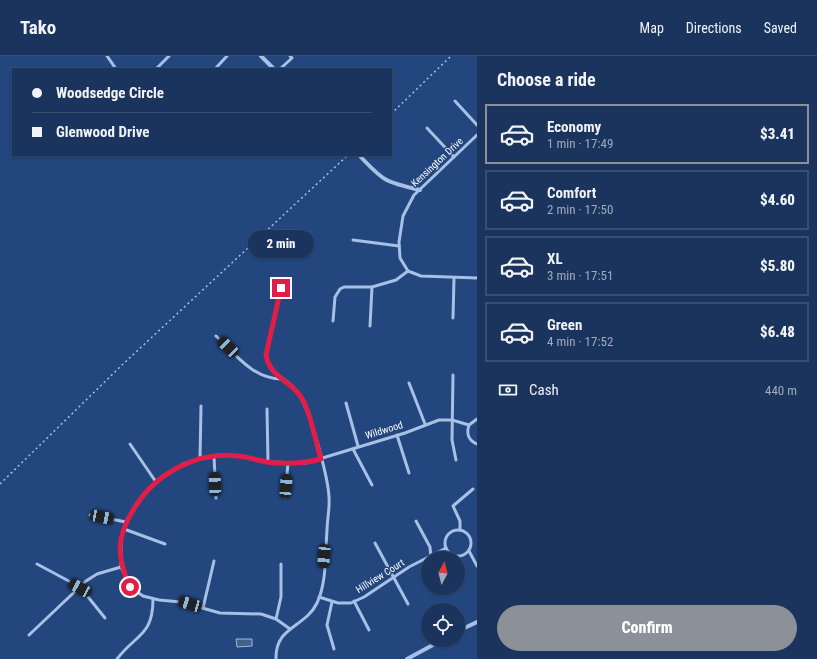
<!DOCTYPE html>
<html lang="en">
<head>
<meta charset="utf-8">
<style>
	body { margin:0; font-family:"Roboto Condensed",sans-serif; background:#273f67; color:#f1f3f6; height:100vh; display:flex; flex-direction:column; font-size:15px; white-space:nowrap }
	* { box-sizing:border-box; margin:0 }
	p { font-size:13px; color:#9faabc }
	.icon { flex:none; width:22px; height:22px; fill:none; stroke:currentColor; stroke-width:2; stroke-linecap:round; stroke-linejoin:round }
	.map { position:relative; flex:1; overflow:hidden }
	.details { display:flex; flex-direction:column; background:#1a345e; width:340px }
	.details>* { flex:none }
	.banner { position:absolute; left:12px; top:12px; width:380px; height:88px; border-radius:0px; box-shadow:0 1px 3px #0004,0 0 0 1px #384f73; display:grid; align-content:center; height:88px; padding:0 20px; background:#1a345e }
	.needle { width:26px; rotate:7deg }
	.buttons { position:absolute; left:421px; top:495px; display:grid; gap:8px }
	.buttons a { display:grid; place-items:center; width:44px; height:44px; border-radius:50%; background:#1a345e; box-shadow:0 1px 3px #0004,0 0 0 1px #384f73; font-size:20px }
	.end { position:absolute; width:18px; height:18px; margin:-9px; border:5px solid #e11d48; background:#fff; box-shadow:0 0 0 2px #fff }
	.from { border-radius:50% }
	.bubble { position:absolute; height:28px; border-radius:14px; background:#1a345e; box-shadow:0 1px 3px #0004,0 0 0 1px #384f73; font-size:13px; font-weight:800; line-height:28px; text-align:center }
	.car { position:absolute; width:12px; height:24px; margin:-12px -6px; border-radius:5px; box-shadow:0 0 3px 1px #0007; background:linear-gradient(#222 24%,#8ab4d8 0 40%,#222 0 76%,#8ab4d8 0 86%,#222 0) }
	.banner b { display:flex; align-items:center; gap:14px; height:38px; font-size:15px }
	.banner b+b { border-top:1px solid #384f73 }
	.banner i { width:10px; height:10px; background:#f1f3f6 }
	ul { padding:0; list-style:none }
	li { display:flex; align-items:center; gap:12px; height:60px; margin:0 8px 6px; padding:0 12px; border:2px solid #384f73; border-radius:0px }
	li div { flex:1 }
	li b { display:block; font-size:15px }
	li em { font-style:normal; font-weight:800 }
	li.active { border-color:#8c9099 }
	li>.icon { width:36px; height:36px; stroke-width:1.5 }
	h2 { padding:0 20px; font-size:18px; line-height:48px }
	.pay { display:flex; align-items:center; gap:10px; height:44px; padding:0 20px; font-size:15px }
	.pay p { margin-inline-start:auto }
	.action { display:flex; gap:8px; margin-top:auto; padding:8px 20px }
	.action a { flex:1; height:46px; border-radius:24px; background:#8c9099; color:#fff; font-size:16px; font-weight:800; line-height:46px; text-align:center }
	header { display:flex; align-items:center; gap:24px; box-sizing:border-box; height:56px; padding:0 20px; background:#1a345e; border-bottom:1px solid #384f73 }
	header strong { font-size:19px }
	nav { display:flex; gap:22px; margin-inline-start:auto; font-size:14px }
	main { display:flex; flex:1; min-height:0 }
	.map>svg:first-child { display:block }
	.water { fill:#456088; stroke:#9abbe7 }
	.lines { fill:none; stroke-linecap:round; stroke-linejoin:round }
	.path { stroke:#a6c0e6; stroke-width:1.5; stroke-dasharray:2 3; stroke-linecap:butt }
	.service { stroke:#a6c0e6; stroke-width:3 }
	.minor { stroke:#a6c0e6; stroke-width:4 }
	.route { stroke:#e11d48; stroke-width:5 }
	.labels { text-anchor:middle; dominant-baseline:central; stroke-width:3; stroke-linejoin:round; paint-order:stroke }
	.street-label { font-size:10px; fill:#fff; stroke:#22467d }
</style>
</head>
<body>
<header>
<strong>Tako</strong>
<nav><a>Map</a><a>Directions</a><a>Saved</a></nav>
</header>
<main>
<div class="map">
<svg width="477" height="603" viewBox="0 0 477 603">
	<rect width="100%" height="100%" fill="#22467d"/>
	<path class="water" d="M236 583H252V590L237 591Z"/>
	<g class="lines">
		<g class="path">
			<path d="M391 58 451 0"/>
			<path d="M0 428 122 309 348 99"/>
		</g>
		<g class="service">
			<path d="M107 0 116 13"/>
			<path d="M156 13 169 0"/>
			<path d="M215 13 227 0"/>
			<path d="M280 13 292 2 290 0"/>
			<path d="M455 45 477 69"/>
			<path d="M427 72 454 101"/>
			<path d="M477 79 414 139 403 160 399 186 400 202 408 215 421 220 477 222"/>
			<path d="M353 184 399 190"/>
			<path d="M453 262 454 222"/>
			<path d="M333 265 335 241 340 233 344 231H372L396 224 408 215"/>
			<path d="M370 270 372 231"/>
			<path d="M216 280C235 298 254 324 283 323"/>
			<path d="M453 319 452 384 456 404"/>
			<path d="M409 327 425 368"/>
			<path d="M346 347 358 390"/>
			<path d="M267 353 268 406"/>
			<path d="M477 363 469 369C466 378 469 385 477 388"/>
			<path d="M397 379 409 417"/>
			<path d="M130 388 156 426"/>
			<path d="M353 393 372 429"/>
			<path d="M214 400 216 442"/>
			<path d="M200 403 201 350"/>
			<path d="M285 441 288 407"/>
			<path d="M90 459 126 466"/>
			<path d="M416 465 430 491 431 502"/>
			<path d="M124 473 165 488"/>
			<circle cx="458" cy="487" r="13"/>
			<path d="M460 474V465L453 450 473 433"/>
			<path d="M375 487 408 548"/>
			<path d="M469 495 477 510"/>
			<path d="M37 508 80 531 105 562"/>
			<path d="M441 532 443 537"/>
			<path d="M319 541 338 547H351L364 541 409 511 446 492"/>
			<path d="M354 545 369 574"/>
			<path d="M332 546 327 569 334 593"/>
			<path d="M203 552 214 505"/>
			<path d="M276 563 281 541V508"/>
			<path d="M290 573 276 563 261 558 220 557 181 546 159 544 143 540 130 531 121 511V482L126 466 137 447 156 426 183 408 200 403 221 399 239 400 266 406 306 407 405 377 439 364H452L469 369"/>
			<path d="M29 579 86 525 97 518 121 511"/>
			<path d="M117 603C136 578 153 580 153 543"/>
			<path d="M276 603C275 570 305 572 317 547 327 526 325 498 327 475 327 464 330 452 329 441 328 421 310 353 298 337 287 320 270 322 266 299L281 232"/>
		</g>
		<g class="minor">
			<path d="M261 0 274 13"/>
			<path d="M359 99C383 125 385 126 420 134"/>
			<path d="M458 575 477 566"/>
			<path d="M407 603 442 584"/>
		</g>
	</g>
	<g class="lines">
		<path class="route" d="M130 531C116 499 116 481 135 451 157 416 198 395 239 400 248 401 257 404 266 406 284 408 303 408 321 403 315 384 312 363 304 346 294 325 270 323 266 299L281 232"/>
	</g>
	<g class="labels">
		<g class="street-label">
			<text transform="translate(437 106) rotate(-43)">Kensington Drive</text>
			<text transform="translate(384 374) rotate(-17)">Wildwood</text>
			<text transform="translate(380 520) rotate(-32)">Hillview Court</text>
		</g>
	</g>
</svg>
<div class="buttons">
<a><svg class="needle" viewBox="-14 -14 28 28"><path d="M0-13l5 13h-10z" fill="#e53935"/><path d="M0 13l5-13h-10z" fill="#9faabc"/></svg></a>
<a><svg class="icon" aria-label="locate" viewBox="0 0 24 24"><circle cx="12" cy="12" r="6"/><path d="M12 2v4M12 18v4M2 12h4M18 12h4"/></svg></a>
</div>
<i class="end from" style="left:130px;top:531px"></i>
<i class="end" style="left:281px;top:232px"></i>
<div class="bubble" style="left:248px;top:174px;width:66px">2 min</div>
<i class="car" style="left:228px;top:291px;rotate:314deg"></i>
<i class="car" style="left:215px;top:428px;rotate:358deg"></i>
<i class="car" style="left:286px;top:430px;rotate:4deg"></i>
<i class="car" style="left:102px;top:461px;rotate:101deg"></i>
<i class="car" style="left:324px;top:500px;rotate:185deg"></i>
<i class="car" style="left:80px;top:532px;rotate:299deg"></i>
<i class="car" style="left:190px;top:548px;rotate:286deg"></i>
<div class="banner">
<b><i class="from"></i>Woodsedge Circle</b>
<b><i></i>Glenwood Drive</b>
</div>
</div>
<section class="details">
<h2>Choose a ride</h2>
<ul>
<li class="active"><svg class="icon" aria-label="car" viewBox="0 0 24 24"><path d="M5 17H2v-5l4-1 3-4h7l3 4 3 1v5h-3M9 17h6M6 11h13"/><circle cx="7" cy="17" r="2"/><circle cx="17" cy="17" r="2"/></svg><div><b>Economy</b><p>1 min · 17:49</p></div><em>$3.41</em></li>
<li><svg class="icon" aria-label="car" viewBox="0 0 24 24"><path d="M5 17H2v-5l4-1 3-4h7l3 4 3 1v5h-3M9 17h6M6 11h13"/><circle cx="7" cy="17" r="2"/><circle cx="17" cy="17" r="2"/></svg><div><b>Comfort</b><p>2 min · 17:50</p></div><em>$4.60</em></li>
<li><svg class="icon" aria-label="car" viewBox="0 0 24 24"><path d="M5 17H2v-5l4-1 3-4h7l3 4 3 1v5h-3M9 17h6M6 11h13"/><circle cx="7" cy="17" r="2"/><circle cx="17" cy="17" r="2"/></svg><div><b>XL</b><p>3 min · 17:51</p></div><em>$5.80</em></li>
<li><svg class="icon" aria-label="car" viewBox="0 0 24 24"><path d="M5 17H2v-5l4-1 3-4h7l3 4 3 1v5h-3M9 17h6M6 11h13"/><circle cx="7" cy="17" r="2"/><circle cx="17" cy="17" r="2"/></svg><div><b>Green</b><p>4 min · 17:52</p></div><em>$6.48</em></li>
</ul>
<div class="pay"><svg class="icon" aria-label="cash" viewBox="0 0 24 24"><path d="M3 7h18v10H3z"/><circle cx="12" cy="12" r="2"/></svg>Cash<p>440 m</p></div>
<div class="action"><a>Confirm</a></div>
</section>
</main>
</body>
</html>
